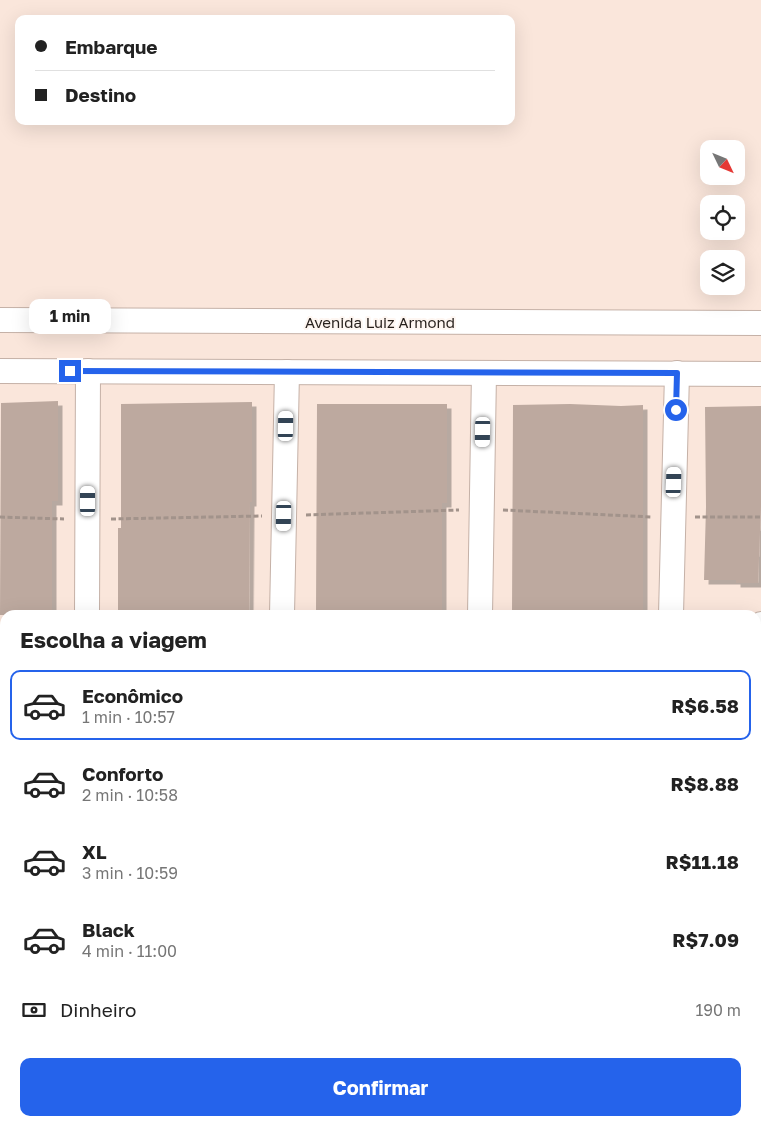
<!DOCTYPE html>
<html lang="pt">
<head>
<meta charset="utf-8">
<style>
	body { margin:0; font-family:"Golos Text",sans-serif; background:#f6f6f6; color:#222; height:100vh; display:flex; flex-direction:column; font-size:19px; white-space:nowrap }
	* { box-sizing:border-box; margin:0 }
	p { font-size:16px; color:#767676 }
	.icon { flex:none; width:28px; height:28px; fill:none; stroke:currentColor; stroke-width:2; stroke-linecap:round; stroke-linejoin:round }
	.map { position:relative; flex:1; overflow:hidden }
	.details { position:absolute; left:0px; top:610px; width:761px; height:516px; display:flex; flex-direction:column; background:#fff; border-radius:15px 15px 0 0; box-shadow:0 5px 20px #0002 }
	.details>* { flex:none }
	.banner { position:absolute; left:15px; top:15px; width:500px; height:110px; border-radius:10px; box-shadow:0 5px 20px #0002; display:grid; align-content:center; height:110px; padding:0 20px; background:#fff }
	.needle { width:32px; rotate:133deg }
	.buttons { position:absolute; left:700px; top:140px; display:grid; gap:10px }
	.buttons a { display:grid; place-items:center; width:45px; height:45px; border-radius:10px; background:#fff; box-shadow:0 5px 20px #0002; font-size:25px }
	.end { position:absolute; width:22px; height:22px; margin:-11px; border:6px solid #2563eb; background:#fff; box-shadow:0 0 0 2px #fff }
	.from { border-radius:50% }
	.bubble { position:absolute; height:35px; border-radius:10px; background:#fff; box-shadow:0 5px 20px #0002; font-size:16px; font-weight:700; line-height:35px; text-align:center }
	.car { position:absolute; width:15px; height:30px; margin:-15px -8px; border-radius:6px; box-shadow:0 0 4px 1px #0007; background:linear-gradient(#fff 24%,#345 0 40%,#fff 0 76%,#345 0 86%,#fff 0) }
	.banner b { display:flex; align-items:center; gap:18px; height:48px; font-size:19px }
	.banner b+b { border-top:1px solid #e0e0e0 }
	.banner i { width:12px; height:12px; background:#222 }
	ul { padding:0; list-style:none }
	li { display:flex; align-items:center; gap:15px; height:70px; margin:0 10px 8px; padding:0 10px; border:2px solid transparent; border-radius:10px }
	li div { flex:1 }
	li b { display:block; font-size:19px }
	li em { font-style:normal; font-weight:700 }
	li.selected { border-color:#2563eb }
	li>.icon { width:45px; height:45px; stroke-width:1.5 }
	h2 { padding:0 20px; font-size:22px; line-height:60px }
	.pay { display:flex; align-items:center; gap:12px; height:55px; padding:0 20px; font-size:19px }
	.pay p { margin-inline-start:auto }
	.primary-button { display:flex; gap:10px; margin-top:auto; padding:10px 20px }
	.primary-button a { flex:1; height:58px; border-radius:10px; background:#2563eb; color:#fff; font-size:20px; font-weight:700; line-height:58px; text-align:center }
	.map>svg:first-child { display:block }
	.building { fill:#bda99f; filter:url(#shadow) }
	.lines { fill:none; stroke-linecap:round; stroke-linejoin:round }
	.street-casing { stroke:#c5b1a7; stroke-width:26 }
	.primary-casing { stroke:#c5b1a7; stroke-width:30 }
	.highway-casing { stroke:#c5b1a7; stroke-width:30 }
	.path { stroke:#a2938b; stroke-width:3; stroke-dasharray:5 2.5; stroke-linecap:butt }
	.street { stroke:#fff; stroke-width:24 }
	.primary { stroke:#fff; stroke-width:28 }
	.highway { stroke:#fff; stroke-width:28 }
	.route { stroke:#2563eb; stroke-width:6 }
	.labels { text-anchor:middle; dominant-baseline:central; stroke-width:4; stroke-linejoin:round; paint-order:stroke }
	.street-label { font-size:15px; fill:#261f1b; stroke:#fef6f1 }
</style>
</head>
<body>
<div class="map">
<svg width="761" height="1126" viewBox="0 0 761 1126">
	<defs>
		<filter id="shadow"><feDropShadow dx="4.5" dy="4.5" stdDeviation="0" flood-color="#0004"/></filter>
	</defs>
	<rect width="100%" height="100%" fill="#fae6db"/>
	<g class="building">
		<path d="M58 401V501H52V615H0L1 403Z"/>
		<path d="M252 402V502H250L249 615H118V528H121V404Z"/>
		<path d="M317 404H447V503H442V615H316Z"/>
		<path d="M570 404 621 406 643 405V615H512L513 405Z"/>
		<path d="M761 406V506L758 583H736V580H704L706 507 705 407Z"/>
	</g>
	<g class="lines">
		<defs>
			<g id="street">
				<path d="M0 320 761 323"/>
				<path d="M0 371 761 374"/>
				<path d="M87 615 88 371"/>
				<path d="M282 615 287 372"/>
				<path d="M480 615 484 373"/>
				<path d="M671 615 677 373"/>
				<path d="M756 628 761 624"/>
				<path d="M0 776H5"/>
				<path d="M0 884 5 882"/>
				<path d="M756 1055 761 1049"/>
				<path d="M703 1126 707 1121"/>
			</g>
			<g id="primary">
				<path d="M0 1064 5 1068"/>
				<path d="M16 1121 22 1126"/>
				<path d="M74 1121 80 1126"/>
			</g>
			<g id="highway">
				<path d="M756 702 761 699"/>
				<path d="M756 795 761 789"/>
				<path d="M756 871 761 865"/>
				<path d="M0 942 5 941"/>
				<path d="M153 1121 154 1126"/>
				<path d="M454 1126 456 1121"/>
				<path d="M506 1126 510 1121"/>
				<path d="M565 1126 568 1121"/>
			</g>
		</defs>
		<use href="#street" class="street-casing"/>
		<use href="#primary" class="primary-casing"/>
		<use href="#highway" class="highway-casing"/>
		<g class="path">
			<path d="M503 510 652 517"/>
			<path d="M306 515 459 510"/>
			<path d="M0 517 64 519"/>
			<path d="M695 517H761"/>
			<path d="M111 519 262 516"/>
			<path d="M0 635H5"/>
		</g>
		<use href="#street" class="street"/>
		<use href="#primary" class="primary"/>
		<use href="#highway" class="highway"/>
	</g>
	<g class="lines">
		<path class="route" d="M70 371 677 373 676 410"/>
	</g>
	<g class="labels">
		<g class="street-label">
			<text x="380" y="322">Avenida Luiz Armond</text>
		</g>
	</g>
</svg>
<div class="buttons">
<a><svg class="needle" viewBox="-14 -14 28 28"><path d="M0-13l5 13h-10z" fill="#e53935"/><path d="M0 13l5-13h-10z" fill="#767676"/></svg></a>
<a><svg class="icon" aria-label="locate" viewBox="0 0 24 24"><circle cx="12" cy="12" r="6"/><path d="M12 2v4M12 18v4M2 12h4M18 12h4"/></svg></a>
<a><svg class="icon" aria-label="layers" viewBox="0 0 24 24"><path d="M12 4l9 5-9 5-9-5zM3 14l9 5 9-5"/></svg></a>
</div>
<i class="end from" style="left:676px;top:410px"></i>
<i class="end" style="left:70px;top:371px"></i>
<div class="bubble" style="left:29px;top:299px;width:82px">1 min</div>
<i class="car" style="left:286px;top:426px;rotate:1deg"></i>
<i class="car" style="left:483px;top:432px;rotate:181deg"></i>
<i class="car" style="left:674px;top:482px;rotate:2deg"></i>
<i class="car" style="left:88px;top:501px;rotate:0deg"></i>
<i class="car" style="left:284px;top:516px;rotate:181deg"></i>
<div class="banner">
<b><i class="from"></i>Embarque</b>
<b><i></i>Destino</b>
</div>
<section class="details">
<h2>Escolha a viagem</h2>
<ul>
<li class="selected"><svg class="icon" aria-label="car" viewBox="0 0 24 24"><path d="M5 17H2v-5l4-1 3-4h7l3 4 3 1v5h-3M9 17h6M6 11h13"/><circle cx="7" cy="17" r="2"/><circle cx="17" cy="17" r="2"/></svg><div><b>Econômico</b><p>1 min · 10:57</p></div><em>R$6.58</em></li>
<li><svg class="icon" aria-label="car" viewBox="0 0 24 24"><path d="M5 17H2v-5l4-1 3-4h7l3 4 3 1v5h-3M9 17h6M6 11h13"/><circle cx="7" cy="17" r="2"/><circle cx="17" cy="17" r="2"/></svg><div><b>Conforto</b><p>2 min · 10:58</p></div><em>R$8.88</em></li>
<li><svg class="icon" aria-label="car" viewBox="0 0 24 24"><path d="M5 17H2v-5l4-1 3-4h7l3 4 3 1v5h-3M9 17h6M6 11h13"/><circle cx="7" cy="17" r="2"/><circle cx="17" cy="17" r="2"/></svg><div><b>XL</b><p>3 min · 10:59</p></div><em>R$11.18</em></li>
<li><svg class="icon" aria-label="car" viewBox="0 0 24 24"><path d="M5 17H2v-5l4-1 3-4h7l3 4 3 1v5h-3M9 17h6M6 11h13"/><circle cx="7" cy="17" r="2"/><circle cx="17" cy="17" r="2"/></svg><div><b>Black</b><p>4 min · 11:00</p></div><em>R$7.09</em></li>
</ul>
<div class="pay"><svg class="icon" aria-label="cash" viewBox="0 0 24 24"><path d="M3 7h18v10H3z"/><circle cx="12" cy="12" r="2"/></svg>Dinheiro<p>190 m</p></div>
<div class="primary-button"><a>Confirmar</a></div>
</section>
</div>
</body>
</html>
